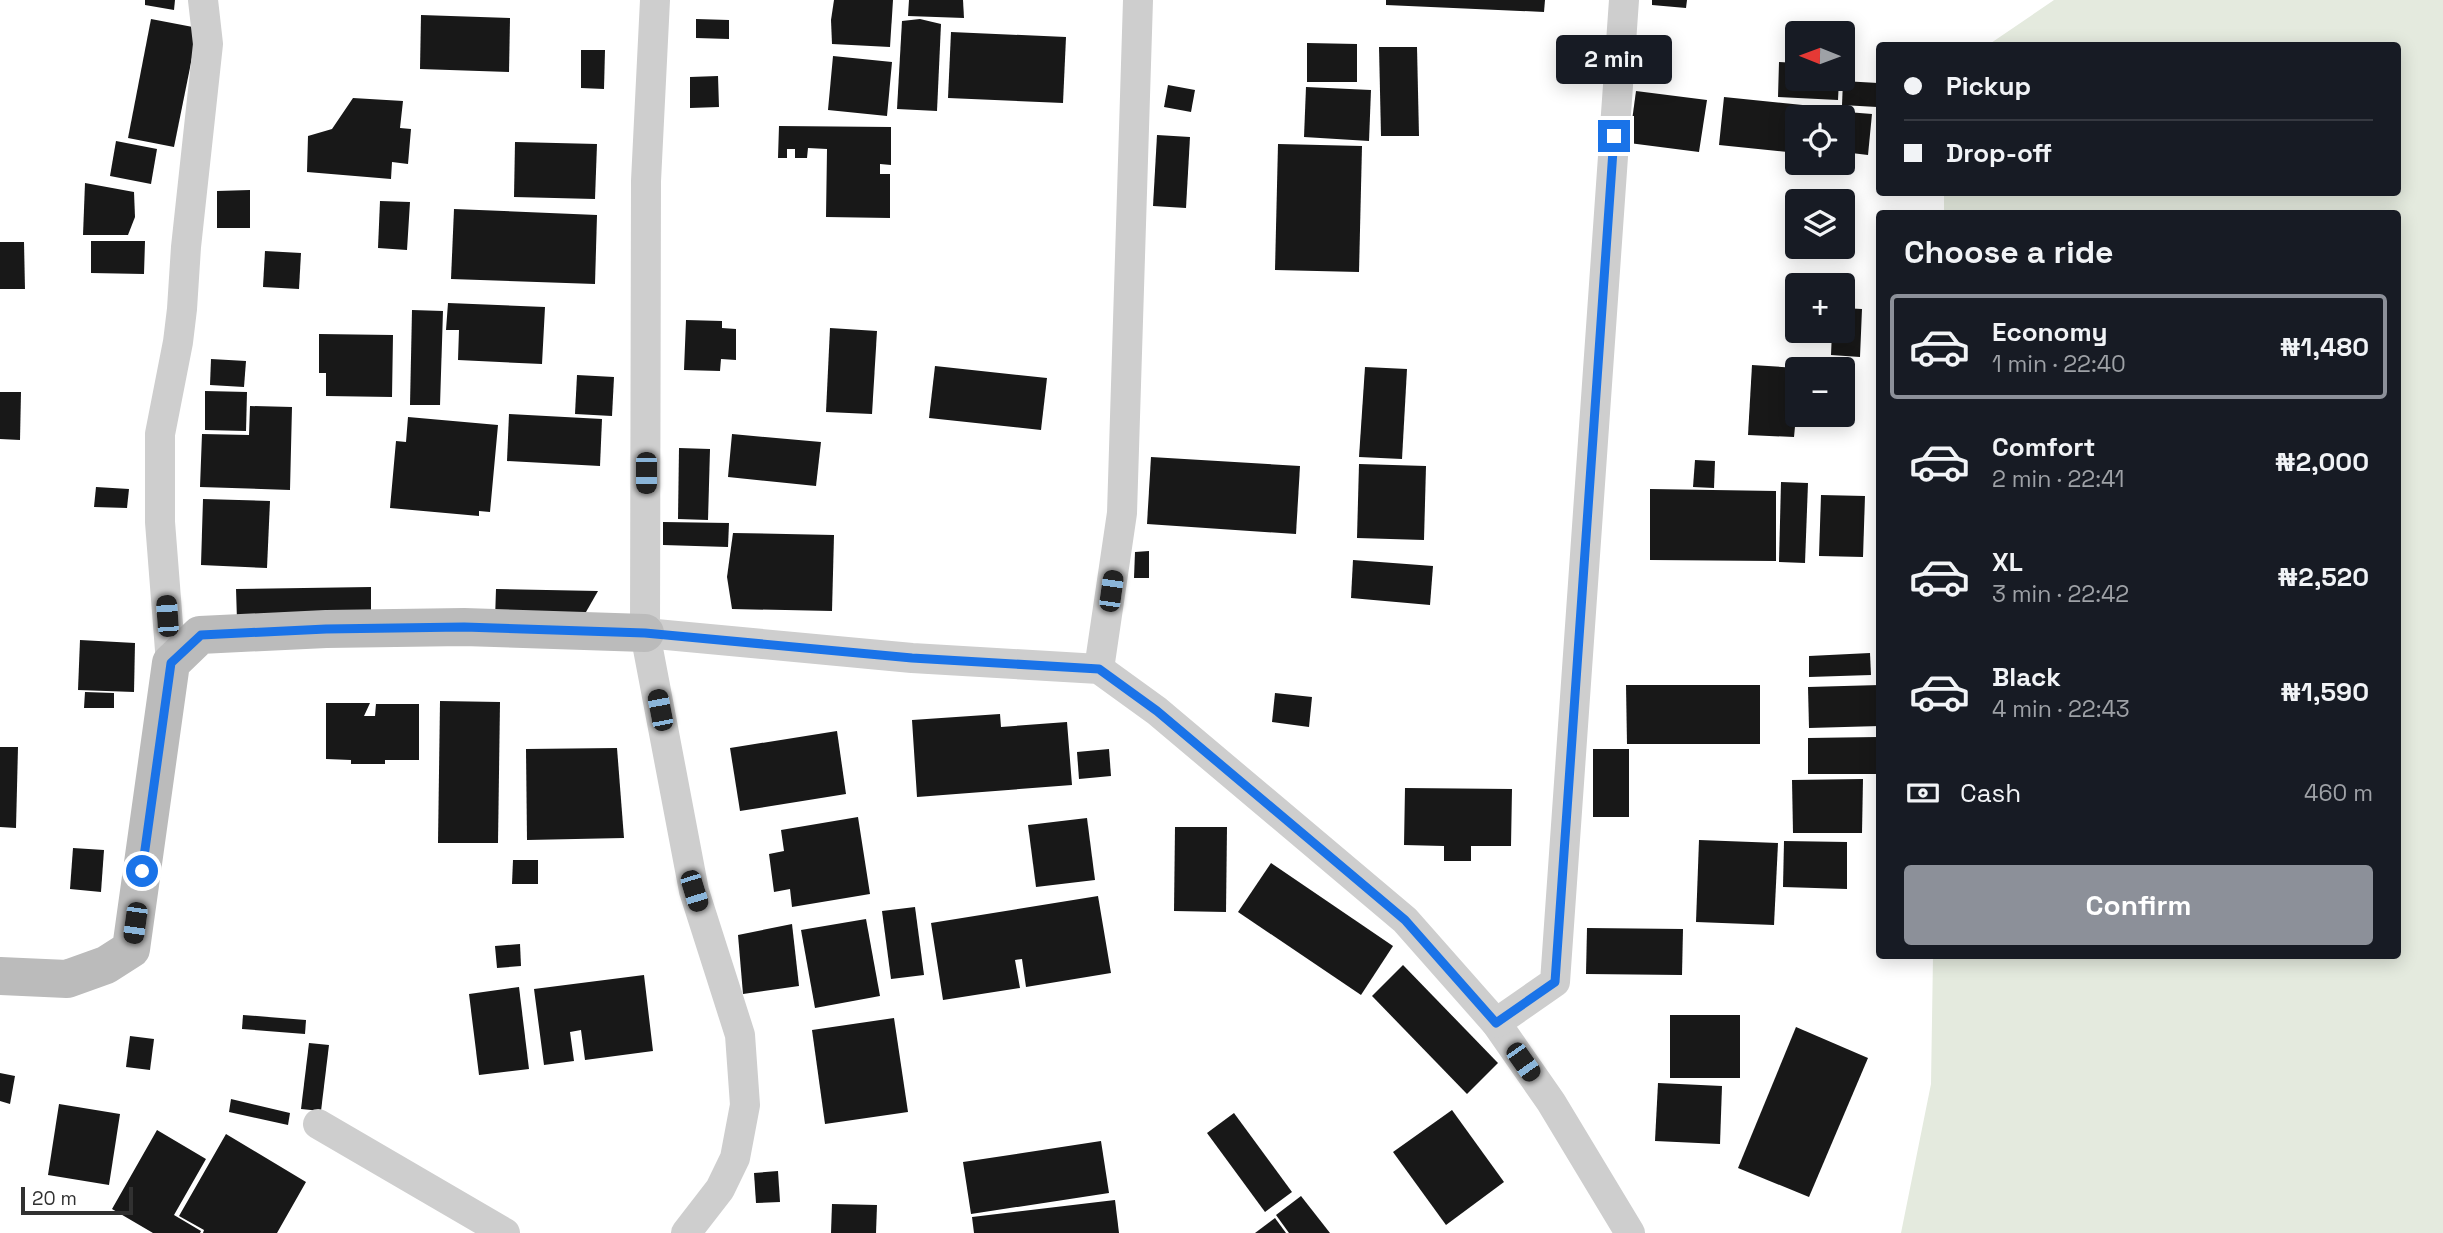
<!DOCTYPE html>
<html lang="en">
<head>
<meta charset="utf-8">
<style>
	body { margin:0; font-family:"Space Grotesk",sans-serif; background:#20242c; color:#f1f3f6; height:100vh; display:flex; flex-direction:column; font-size:26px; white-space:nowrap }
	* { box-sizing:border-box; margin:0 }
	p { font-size:23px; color:#9ea1a6 }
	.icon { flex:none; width:38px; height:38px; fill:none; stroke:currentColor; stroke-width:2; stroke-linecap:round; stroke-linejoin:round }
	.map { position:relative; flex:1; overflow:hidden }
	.panel { position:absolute; left:1876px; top:210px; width:525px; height:749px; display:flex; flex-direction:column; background:#171b24; border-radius:7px; box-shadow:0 4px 18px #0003 }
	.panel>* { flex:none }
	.banner { position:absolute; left:1876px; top:42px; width:525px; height:154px; border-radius:7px; box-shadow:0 4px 18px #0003; display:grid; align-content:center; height:154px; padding:0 28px; background:#171b24 }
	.needle { width:46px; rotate:271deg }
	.fabs { position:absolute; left:1785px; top:21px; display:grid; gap:14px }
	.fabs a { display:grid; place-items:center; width:70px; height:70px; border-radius:7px; background:#171b24; box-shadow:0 4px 18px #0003; font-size:35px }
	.scale { position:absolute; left:21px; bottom:18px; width:112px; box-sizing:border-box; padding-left:7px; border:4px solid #313131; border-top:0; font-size:19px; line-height:24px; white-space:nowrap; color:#313131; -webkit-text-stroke:5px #fff; paint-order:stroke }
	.end { position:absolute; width:32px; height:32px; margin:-16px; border:9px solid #1a73e8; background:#fff; box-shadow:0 0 0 4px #fff }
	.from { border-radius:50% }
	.bubble { position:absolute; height:49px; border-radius:7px; background:#171b24; box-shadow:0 4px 18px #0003; font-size:23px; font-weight:700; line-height:49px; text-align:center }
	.car { position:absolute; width:21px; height:42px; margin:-21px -10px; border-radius:9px; box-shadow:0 0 5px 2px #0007; background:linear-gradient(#222 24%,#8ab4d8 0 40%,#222 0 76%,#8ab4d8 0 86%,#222 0) }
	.banner b { display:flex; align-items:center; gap:24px; height:66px; font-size:26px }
	.banner b+b { border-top:2px solid #363941 }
	.banner i { width:18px; height:18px; background:#f1f3f6 }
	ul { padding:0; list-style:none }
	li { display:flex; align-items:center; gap:21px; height:105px; margin:0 14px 10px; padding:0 14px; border:4px solid transparent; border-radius:7px }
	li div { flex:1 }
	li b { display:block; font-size:26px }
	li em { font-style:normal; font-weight:700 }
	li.on { border-color:#8c9099 }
	li>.icon { width:63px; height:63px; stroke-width:1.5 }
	h2 { padding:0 28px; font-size:32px; line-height:84px }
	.pay { display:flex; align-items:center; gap:18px; height:77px; padding:0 28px; font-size:26px }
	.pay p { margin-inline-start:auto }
	.cta { display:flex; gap:14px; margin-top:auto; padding:14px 28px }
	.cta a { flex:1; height:80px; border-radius:7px; background:#8c9099; color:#fff; font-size:28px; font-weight:700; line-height:80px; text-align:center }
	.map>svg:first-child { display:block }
	.green { fill:#e4eade }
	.building { fill:#181818 }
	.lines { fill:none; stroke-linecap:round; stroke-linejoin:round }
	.street { stroke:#cecece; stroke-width:30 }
	.secondary { stroke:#bbb; stroke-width:38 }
	.route { stroke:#1a73e8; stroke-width:9 }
</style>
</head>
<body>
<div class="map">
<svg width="2443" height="1233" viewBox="0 0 2443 1233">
	<rect width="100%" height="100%" fill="#fff"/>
	<path class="green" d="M2054 0H2443V1233H1901L1931 1084 1933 956H2398V214L1944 213V192H2398V46L1988 45Z"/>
	<g class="building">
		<path d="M145 0H175L174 10 145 5Z"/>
		<path d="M834 0H893L890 47 832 44 831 20Z"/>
		<path d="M909 0H963L964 18 908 16Z"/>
		<path d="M1386 0H1545L1544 12 1386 5Z"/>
		<path d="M1652 0H1687L1686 8 1652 5Z"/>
		<path d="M421 15 510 18 509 72 420 69Z"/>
		<path d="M151 19 198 28 174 147 128 138Z"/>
		<path d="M696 19 729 20V39L696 38Z"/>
		<path d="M920 19 941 24 937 111 897 109 902 21Z"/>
		<path d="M951 32 1066 37 1063 103 948 98Z"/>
		<path d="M1307 43 1357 44V82H1307Z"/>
		<path d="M1379 47H1417L1419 136H1381Z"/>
		<path d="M581 50H605L604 89 581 88Z"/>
		<path d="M833 56 892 62 887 116 828 110Z"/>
		<path d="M1779 62 1797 63V79H1839L1838 100 1778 97Z"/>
		<path d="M718 76 719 107 690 108V77Z"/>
		<path d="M1843 81 1878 83 1877 107 1842 105Z"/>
		<path d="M1168 85 1195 90 1191 112 1164 107Z"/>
		<path d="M1306 87 1371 90 1369 141 1304 137Z"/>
		<path d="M1636 91 1707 100 1699 152 1629 143Z"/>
		<path d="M1724 97 1832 108 1831 117H1797V153L1719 145Z"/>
		<path d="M353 98 403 101 400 128 411 129 408 164 392 162 391 179 307 172 308 136 332 129Z"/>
		<path d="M1847 112 1872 114 1868 155 1843 152V133Z"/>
		<path d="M779 126 891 127V165L880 164V174H890V218L826 217 827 149 808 148 807 158H795V149H787V158H778Z"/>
		<path d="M1157 135 1190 137 1186 208 1153 206Z"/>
		<path d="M116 141 157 149 151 184 110 176Z"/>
		<path d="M515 142 597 144 595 199 514 197Z"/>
		<path d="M1278 144 1362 146 1359 272 1275 270Z"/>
		<path d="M85 183 134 192 135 217 128 235H83Z"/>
		<path d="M250 190V228H217V191Z"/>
		<path d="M380 201 410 202 407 250 378 248Z"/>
		<path d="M454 209 597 215 595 284 451 279Z"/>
		<path d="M91 241H145L144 274 91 273Z"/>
		<path d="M0 242H24L25 289H0Z"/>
		<path d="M265 251 301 253 299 289 263 287Z"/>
		<path d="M448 303 545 307 542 364 458 360 459 330H446Z"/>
		<path d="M1843 308 1862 309 1860 357 1831 355 1832 331H1843Z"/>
		<path d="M412 310 443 311 440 405H410Z"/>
		<path d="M686 320 722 321V328L736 329V360L721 359 720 371 684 370Z"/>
		<path d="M830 328 877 331 872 414 826 412Z"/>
		<path d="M319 334 393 335 392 397 326 396V373H319Z"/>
		<path d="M211 359 246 361 244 387 210 385Z"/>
		<path d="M1752 365 1797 368V405L1794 437 1748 435Z"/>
		<path d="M935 366 1047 378 1041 430 929 418Z"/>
		<path d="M1365 367 1407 369 1402 459 1359 457Z"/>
		<path d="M577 375 614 377 612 416 575 414Z"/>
		<path d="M205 391 247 392 246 431 205 430Z"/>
		<path d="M0 392H21L20 440 0 439Z"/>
		<path d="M250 406 292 407 290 490 200 487 202 434 249 435Z"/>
		<path d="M509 414 602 419 600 466 507 461Z"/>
		<path d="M408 417 498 425 490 512 479 511V516L390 508 396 441 406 442Z"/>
		<path d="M732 434 821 442 816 486 728 477Z"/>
		<path d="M679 448 710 449 708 520 678 519Z"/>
		<path d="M1151 457 1300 466 1296 534 1147 524Z"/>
		<path d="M1695 460 1715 461 1714 488 1693 487Z"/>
		<path d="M1359 464 1426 466 1424 540 1357 538Z"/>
		<path d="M1781 482 1808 483 1805 563 1779 562Z"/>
		<path d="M96 487 129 489 127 508 94 507Z"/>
		<path d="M1650 489 1776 491V561L1650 560Z"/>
		<path d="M1821 495 1865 496 1863 557 1819 556Z"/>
		<path d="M203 499 270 501 267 568 201 565Z"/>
		<path d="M663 522 729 523 728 547 663 545Z"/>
		<path d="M733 533 834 535 832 611 732 609 727 577Z"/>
		<path d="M1149 551V578H1134L1135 552Z"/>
		<path d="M1353 560 1433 566 1430 605 1351 598Z"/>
		<path d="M371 587V619L237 621 236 589Z"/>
		<path d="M496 589 598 591 582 619 495 620Z"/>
		<path d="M80 640 135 643 134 692 78 690Z"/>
		<path d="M1870 653 1871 675 1809 677V656Z"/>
		<path d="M1626 685H1760V744H1627Z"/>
		<path d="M1880 685V726L1809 728 1808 687Z"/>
		<path d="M85 692 114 693V708H84Z"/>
		<path d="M1275 693 1312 697 1309 727 1272 722Z"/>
		<path d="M440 701 500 702 498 843H438Z"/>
		<path d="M326 703H370L364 716H375L376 704H419V760H385V764H351V760L326 759Z"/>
		<path d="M1000 714 1001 727 1067 722 1072 785 917 797 912 720Z"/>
		<path d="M837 731 846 794 740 811 730 748Z"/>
		<path d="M1878 737V774H1808V738Z"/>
		<path d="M0 747H18L16 828 0 827Z"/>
		<path d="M617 748 624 838 527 840 526 749Z"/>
		<path d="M1109 749 1111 776 1079 779 1077 752Z"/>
		<rect x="1593" y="749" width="36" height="68"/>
		<path d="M1863 779 1862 833H1793L1792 780Z"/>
		<path d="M1405 788 1512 789 1511 846H1471V861H1444V846L1404 845Z"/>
		<path d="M858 817 870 894 792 907 790 889 774 892 769 854 784 851 781 830Z"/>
		<path d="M1087 818 1095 880 1036 887 1028 825Z"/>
		<path d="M1175 827H1227L1226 912 1174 911Z"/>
		<path d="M1699 840 1778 843 1774 925 1696 922Z"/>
		<path d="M1784 841 1847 842V889L1783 887Z"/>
		<path d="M73 848 104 850 101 892 70 889Z"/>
		<path d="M513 860H538V884H512Z"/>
		<path d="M1271 863 1393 946 1361 995 1238 912Z"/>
		<path d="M1098 896 1111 973 1026 987 1022 959 1015 960 1020 988 943 1000 931 923Z"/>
		<path d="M915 907 924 975 891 979 882 911Z"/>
		<path d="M866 919 880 996 815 1008 801 930Z"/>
		<path d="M792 924 799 986 743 994 738 935Z"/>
		<path d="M1587 928 1683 929 1682 975 1586 974Z"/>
		<path d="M520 944 521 966 497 968 495 946Z"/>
		<path d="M1403 965 1498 1063 1467 1094 1372 996Z"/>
		<path d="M644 975 653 1051 585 1060 581 1030 570 1032 574 1061 544 1065 534 989Z"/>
		<path d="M519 987 529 1069 479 1075 469 994Z"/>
		<path d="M243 1015 306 1020 305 1034 242 1029Z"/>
		<rect x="1670" y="1015" width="70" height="63"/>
		<path d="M894 1018 908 1112 825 1124 812 1030Z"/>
		<path d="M1796 1027 1868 1058 1809 1197 1738 1168Z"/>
		<path d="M130 1036 154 1039 150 1070 126 1067Z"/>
		<path d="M309 1043 329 1045 321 1111 301 1109Z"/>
		<path d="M0 1073 15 1076 10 1104 0 1101Z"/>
		<path d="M1658 1083 1722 1086 1720 1144 1655 1141Z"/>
		<path d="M231 1099 290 1113 288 1125 229 1112Z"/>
		<path d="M59 1104 120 1114 109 1185 48 1175Z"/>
		<path d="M1452 1110 1504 1182 1446 1225 1393 1152Z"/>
		<path d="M1234 1113 1292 1192 1265 1212 1207 1133Z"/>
		<path d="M157 1130 206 1159 174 1215 201 1231 200 1233H153L112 1209Z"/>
		<path d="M226 1134 306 1182 277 1233H203L204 1230 179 1216Z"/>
		<path d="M1101 1141 1109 1193 971 1214 963 1162Z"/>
		<path d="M778 1171 780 1202 756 1203 754 1173Z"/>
		<path d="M1301 1196 1330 1233H1289L1276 1215Z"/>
		<path d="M1115 1200 1119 1233H974L972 1217Z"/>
		<path d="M832 1204 877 1205 876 1233H831Z"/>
		<path d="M1275 1218 1286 1233H1255Z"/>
	</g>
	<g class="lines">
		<g class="street">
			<path d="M655 0 646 181 645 633 694 891 740 1035 745 1105 735 1158 720 1189 686 1233"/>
			<path d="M645 633 912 658 1099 669 1157 711 1405 920 1496 1023 1551 1102 1630 1233"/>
			<path d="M171 663 160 522V434L178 342 182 309 186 247 208 44 203 0"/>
			<path d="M1099 669 1122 513 1138 0"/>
			<path d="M1496 1023 1555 982 1624 0"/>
			<path d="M318 1124 505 1233"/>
		</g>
		<path class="secondary" d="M0 976 67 979 106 965 131 949 171 663 200 635 326 629 464 627 645 633"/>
	</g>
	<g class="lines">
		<path class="route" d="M142 871 171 663 201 635 326 629 464 627 645 633 912 658 1099 669 1157 711 1405 920 1496 1023 1555 982 1614 136"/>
	</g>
</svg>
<div class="fabs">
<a><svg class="needle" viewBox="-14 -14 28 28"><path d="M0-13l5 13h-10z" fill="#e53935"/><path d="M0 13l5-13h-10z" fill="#9ea1a6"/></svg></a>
<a><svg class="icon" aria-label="locate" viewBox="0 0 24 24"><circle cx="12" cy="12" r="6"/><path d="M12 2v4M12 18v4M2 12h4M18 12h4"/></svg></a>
<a><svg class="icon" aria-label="layers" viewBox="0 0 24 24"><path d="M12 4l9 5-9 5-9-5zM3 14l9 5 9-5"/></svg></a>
<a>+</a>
<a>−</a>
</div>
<div class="scale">20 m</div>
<i class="end from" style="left:142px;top:871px"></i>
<i class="end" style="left:1614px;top:136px"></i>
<div class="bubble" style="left:1556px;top:35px;width:116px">2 min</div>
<i class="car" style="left:646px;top:473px;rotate:180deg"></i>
<i class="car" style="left:1111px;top:591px;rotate:8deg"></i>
<i class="car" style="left:167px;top:616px;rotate:356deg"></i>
<i class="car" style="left:660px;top:710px;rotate:349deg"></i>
<i class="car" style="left:694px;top:891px;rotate:163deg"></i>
<i class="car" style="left:135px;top:923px;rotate:188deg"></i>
<i class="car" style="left:1523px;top:1062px;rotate:145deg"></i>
<div class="banner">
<b><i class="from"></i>Pickup</b>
<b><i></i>Drop-off</b>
</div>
<section class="panel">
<h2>Choose a ride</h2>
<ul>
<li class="on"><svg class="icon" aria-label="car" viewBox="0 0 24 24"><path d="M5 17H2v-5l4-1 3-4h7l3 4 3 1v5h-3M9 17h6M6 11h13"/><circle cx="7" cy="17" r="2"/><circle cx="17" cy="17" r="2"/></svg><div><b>Economy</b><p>1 min · 22:40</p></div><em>₦1,480</em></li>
<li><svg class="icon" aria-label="car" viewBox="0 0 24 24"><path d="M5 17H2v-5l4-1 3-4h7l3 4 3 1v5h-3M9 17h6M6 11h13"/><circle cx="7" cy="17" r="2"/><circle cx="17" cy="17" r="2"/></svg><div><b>Comfort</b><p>2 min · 22:41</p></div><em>₦2,000</em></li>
<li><svg class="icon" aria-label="car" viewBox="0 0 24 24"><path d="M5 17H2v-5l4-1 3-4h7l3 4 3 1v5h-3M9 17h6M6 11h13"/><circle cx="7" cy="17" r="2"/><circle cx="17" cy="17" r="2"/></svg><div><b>XL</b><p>3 min · 22:42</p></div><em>₦2,520</em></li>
<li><svg class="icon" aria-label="car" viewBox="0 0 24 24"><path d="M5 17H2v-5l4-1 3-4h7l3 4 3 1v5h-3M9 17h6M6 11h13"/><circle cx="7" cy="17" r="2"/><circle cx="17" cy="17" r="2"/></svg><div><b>Black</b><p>4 min · 22:43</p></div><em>₦1,590</em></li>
</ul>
<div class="pay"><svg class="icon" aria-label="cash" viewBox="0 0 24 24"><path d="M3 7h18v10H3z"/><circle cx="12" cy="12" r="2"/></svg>Cash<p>460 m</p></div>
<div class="cta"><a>Confirm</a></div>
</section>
</div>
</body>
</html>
